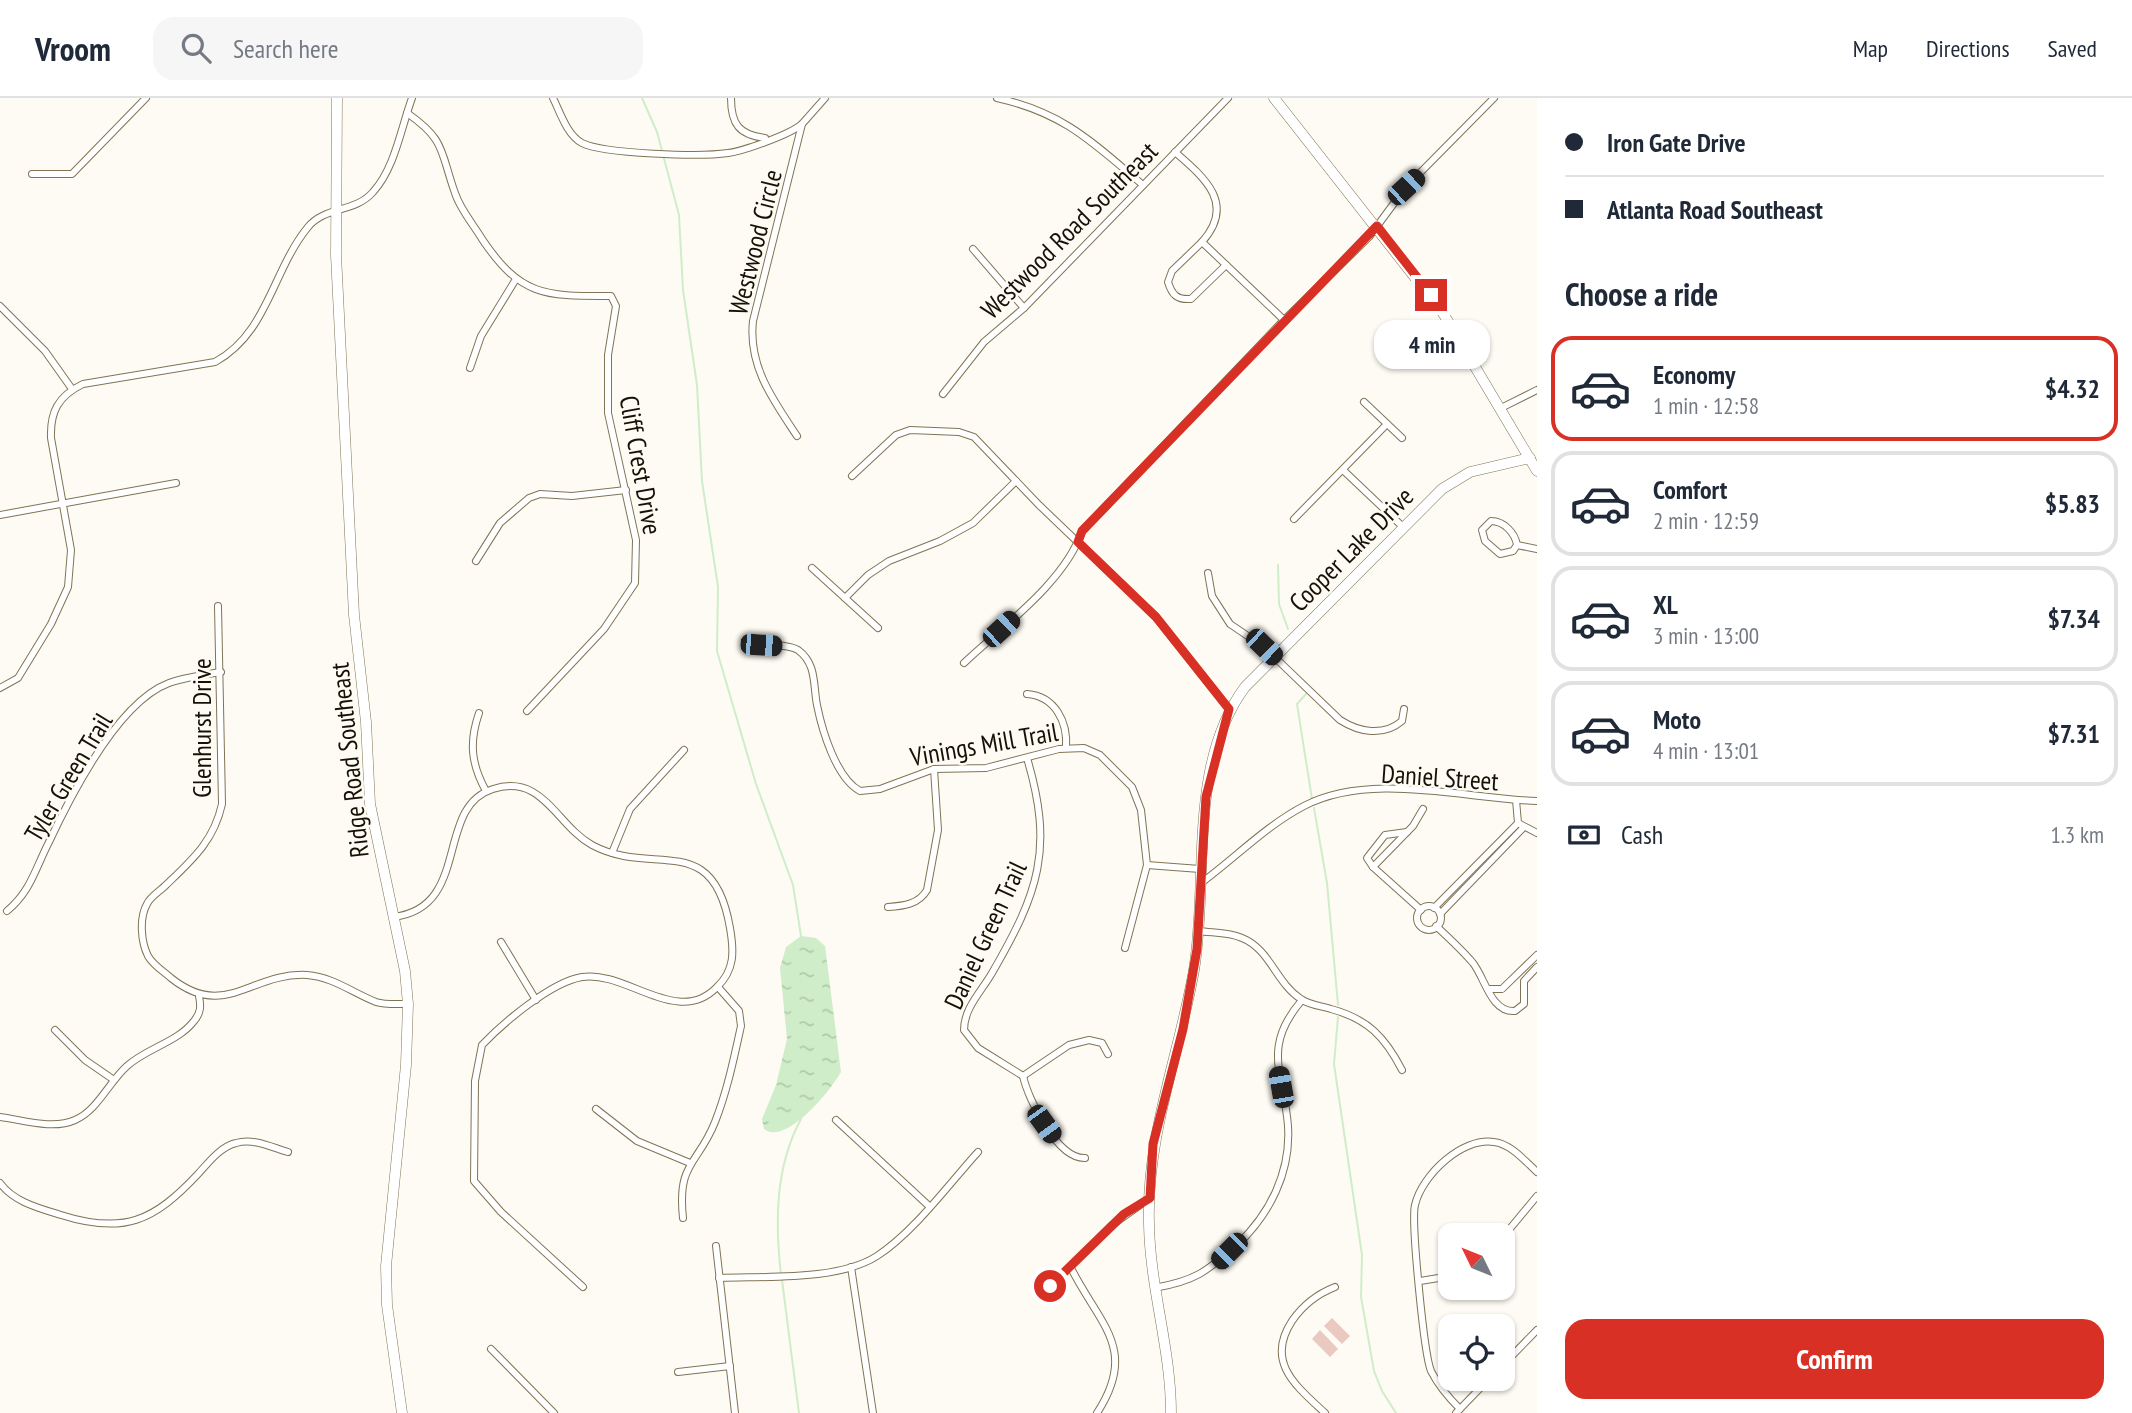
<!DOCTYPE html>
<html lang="en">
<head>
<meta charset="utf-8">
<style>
	body { margin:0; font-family:"PT Sans Narrow",sans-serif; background:#f6f6f7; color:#1f2937; height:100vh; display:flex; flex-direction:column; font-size:26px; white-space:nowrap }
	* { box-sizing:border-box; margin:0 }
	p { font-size:23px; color:#747a83 }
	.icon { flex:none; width:38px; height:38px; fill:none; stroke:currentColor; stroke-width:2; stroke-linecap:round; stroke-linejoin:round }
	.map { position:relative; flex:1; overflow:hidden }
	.details { display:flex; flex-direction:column; background:#fff; width:595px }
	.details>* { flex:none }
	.banner { display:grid; align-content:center; height:154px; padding:0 28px; background:#fff }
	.needle { width:46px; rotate:313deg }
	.controls { position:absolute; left:1438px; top:1125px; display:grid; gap:14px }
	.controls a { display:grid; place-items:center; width:77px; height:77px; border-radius:14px; background:#fff; box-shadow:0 2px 5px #0004; font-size:35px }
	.end { position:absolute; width:32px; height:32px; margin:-16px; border:9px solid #d93025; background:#fff; box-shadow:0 0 0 4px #fff }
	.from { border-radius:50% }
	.bubble { position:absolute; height:49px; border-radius:21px; background:#fff; box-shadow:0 2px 5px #0004; font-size:23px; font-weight:700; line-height:49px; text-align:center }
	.car { position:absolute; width:21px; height:42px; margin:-21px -10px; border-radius:9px; box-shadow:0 0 5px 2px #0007; background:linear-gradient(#222 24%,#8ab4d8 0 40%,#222 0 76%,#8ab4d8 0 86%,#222 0) }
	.banner b { display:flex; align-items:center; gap:24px; height:66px; font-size:26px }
	.banner b+b { border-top:2px solid #e0e1e3 }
	.banner i { width:18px; height:18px; background:#1f2937 }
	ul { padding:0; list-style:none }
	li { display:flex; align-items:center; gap:21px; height:105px; margin:0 14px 10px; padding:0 14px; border:4px solid #e0e1e3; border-radius:21px }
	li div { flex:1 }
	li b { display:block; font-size:26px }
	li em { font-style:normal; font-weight:700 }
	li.selected { border-color:#d93025 }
	li>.icon { width:63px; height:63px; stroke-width:1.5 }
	h2 { padding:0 28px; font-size:32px; line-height:84px }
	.pay { display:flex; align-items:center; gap:18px; height:77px; padding:0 28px; font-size:26px }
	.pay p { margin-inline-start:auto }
	.cta { display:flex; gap:14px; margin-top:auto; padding:14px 28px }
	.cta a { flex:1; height:80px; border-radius:21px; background:#d93025; color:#fff; font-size:28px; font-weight:700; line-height:80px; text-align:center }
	header { display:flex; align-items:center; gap:42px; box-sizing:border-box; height:98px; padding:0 35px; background:#fff; border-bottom:2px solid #e0e1e3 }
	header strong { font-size:33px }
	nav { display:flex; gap:38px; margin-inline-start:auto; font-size:24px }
	.search { width:490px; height:63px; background:#f6f6f7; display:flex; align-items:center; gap:18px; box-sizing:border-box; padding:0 24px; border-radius:21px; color:#747a83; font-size:26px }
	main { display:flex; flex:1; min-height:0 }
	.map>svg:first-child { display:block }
	.garden { fill:#e9c9c0 }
	.water { fill:url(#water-ripples) }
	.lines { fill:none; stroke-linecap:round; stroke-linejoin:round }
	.stream { stroke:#cfedc8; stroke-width:2 }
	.street-casing { stroke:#817455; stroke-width:8 }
	.secondary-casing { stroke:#817455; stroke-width:11 }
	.street { stroke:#fff; stroke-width:6 }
	.secondary { stroke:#fff; stroke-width:10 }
	.route { stroke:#d93025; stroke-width:9 }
	.labels { text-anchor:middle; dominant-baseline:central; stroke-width:5; stroke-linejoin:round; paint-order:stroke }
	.street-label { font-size:26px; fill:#161105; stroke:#fefbf4 }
</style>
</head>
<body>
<header>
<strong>Vroom</strong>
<div class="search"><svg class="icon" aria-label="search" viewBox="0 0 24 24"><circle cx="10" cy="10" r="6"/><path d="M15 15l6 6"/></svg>Search here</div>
<nav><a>Map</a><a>Directions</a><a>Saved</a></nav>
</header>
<main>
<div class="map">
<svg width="1537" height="1315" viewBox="0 0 1537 1315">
	<defs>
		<pattern id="water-ripples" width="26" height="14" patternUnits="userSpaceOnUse" patternTransform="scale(1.75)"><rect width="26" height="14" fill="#cfedc8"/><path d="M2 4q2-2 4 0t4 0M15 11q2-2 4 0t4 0" fill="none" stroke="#b1caaa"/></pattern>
	</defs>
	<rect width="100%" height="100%" fill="#fefbf4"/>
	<g class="garden">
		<path d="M1332 1220 1350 1238 1342 1246 1324 1228Z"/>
		<path d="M1320 1232 1338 1251 1330 1259 1312 1241Z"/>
	</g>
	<path class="water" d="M801 838 816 840 825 848 841 974C831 992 786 1048 764 1031L762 1021 776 987 787 941 780 870 786 849Z"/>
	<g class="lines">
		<g class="stream">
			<path d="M642 0 657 34 679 117 683 192 697 287 702 383 718 489 717 553 756 686 793 787 801 838"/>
			<path d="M1278 467 1279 506 1288 531"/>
			<path d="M1306 596 1297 606 1312 701"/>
			<path d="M1314 710 1327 785 1338 907"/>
			<path d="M1338 919 1334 966 1362 1157 1361 1199 1374 1273 1382 1293 1396 1315"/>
			<path d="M781 1177C775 1124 775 1069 801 1021"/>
			<path d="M782 1182 799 1315"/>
		</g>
		<defs>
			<g id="street">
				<path d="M553 0C560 14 567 37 582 45 604 56 701 59 728 55 744 53 791 36 802 26"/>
				<path d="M731 0C731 26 739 37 765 40"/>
				<path d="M997 0C1064 15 1092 44 1143 87"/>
				<path d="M407 15C446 42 440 53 455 95 460 111 473 126 482 141 521 199 545 198 611 198L616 208 608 257V315L636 442 635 485 604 531 527 613"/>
				<path d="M1175 54C1205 80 1236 106 1202 144L1284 222"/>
				<path d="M32 76H72L146 0"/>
				<path d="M1202 144 1172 173 1168 184C1172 197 1177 202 1191 201L1226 167"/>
				<path d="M973 151 1024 210"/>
				<path d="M0 208 45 253 72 291"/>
				<path d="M470 270 481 238 516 181"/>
				<path d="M943 296 984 244 1024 210 1228 0"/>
				<path d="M1364 304 1402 340"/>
				<path d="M1501 310 1537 292"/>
				<path d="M797 338C773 302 748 268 753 223L802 26 825 0"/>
				<path d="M1343 372 1403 429"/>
				<path d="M852 378 896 337 910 332 959 334 974 339 1039 407 1156 519 1229 611"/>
				<path d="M0 417 176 385"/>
				<path d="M1294 421 1387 326"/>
				<path d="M1491 423C1504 423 1515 435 1517 447L1513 453 1500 456 1485 443 1482 432Z"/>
				<path d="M1517 447 1537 451"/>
				<path d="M476 463 500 425 529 400 540 396 572 398 626 392"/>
				<path d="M812 470 878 530"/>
				<path d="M1208 475 1212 498 1230 526 1264 549 1340 622C1359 634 1383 639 1402 623L1404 611"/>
				<path d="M845 500 868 477 889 463 940 443 973 425 1016 383"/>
				<path d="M218 508 222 706C214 743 192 762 166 787 160 793 150 799 147 806 139 820 141 844 148 858 153 867 163 873 171 880 225 923 251 874 307 877 333 879 353 895 376 904 385 907 398 906 408 906"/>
				<path d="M761 547C773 548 788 546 798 552 817 566 813 587 817 607 822 632 836 680 860 693L880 691 934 671 986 670 1059 651 1084 650 1100 657 1132 689 1141 712 1147 767 1125 850"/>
				<path d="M964 565C1002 529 1065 484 1082 433L1284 222 1369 139 1406 89 1494 0"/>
				<path d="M0 590 18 580 51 526 68 489 71 452 51 340C50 314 58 298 83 286L215 264C268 235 272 173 308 129 325 108 355 115 373 94 395 70 401 30 412 0"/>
				<path d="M1027 596C1055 598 1068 624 1066 650"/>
				<path d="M479 615C469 644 471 666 486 693"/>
				<path d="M1027 660C1054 751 1039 794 992 875 981 894 964 910 964 932L978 950 1023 978C1028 1001 1057 1061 1085 1060"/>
				<path d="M1516 702 1518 725 1537 735"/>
				<path d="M1407 734 1385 737 1367 760 1373 769 1421 812"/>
				<path d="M612 755 630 711 684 652"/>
				<path d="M1147 767 1200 771"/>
				<path d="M1373 769 1413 728 1423 711"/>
				<path d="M1201 785C1235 760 1267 727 1304 708 1371 673 1466 701 1537 703"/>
				<circle cx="1429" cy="820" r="12"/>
				<path d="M888 809C904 808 919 806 927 792L938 732 934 671"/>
				<path d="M1434 810 1518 725"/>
				<path d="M7 813C30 794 35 772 48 746 70 699 118 604 169 585 185 579 204 577 221 574"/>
				<path d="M1440 816 1523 730"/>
				<path d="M393 819C472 810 434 709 493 691 543 675 556 727 592 747 653 780 713 730 730 830 734 853 735 872 717 889 678 930 626 872 582 879 551 884 503 925 482 947L475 983 474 1083 501 1114 583 1189"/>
				<path d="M1436 828C1449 840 1462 852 1473 865 1485 880 1491 915 1515 913L1524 906V883L1537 869"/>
				<path d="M1199 833C1213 835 1229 834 1242 840 1270 851 1276 885 1301 901 1309 907 1321 908 1331 911 1368 921 1385 939 1402 972"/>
				<path d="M501 844 536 902"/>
				<path d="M1488 891H1502L1537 857"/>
				<path d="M55 932 85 962 114 982"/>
				<path d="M1023 978 1069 947 1089 942 1102 945 1108 956"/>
				<path d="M596 1011 637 1043 690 1065"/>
				<path d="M0 1019C23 1022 53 1032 75 1022 97 1013 109 984 127 968 147 950 178 944 194 923 201 915 201 908 199 898"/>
				<path d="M836 1022 929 1108"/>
				<path d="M0 1085C14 1104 38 1110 61 1117 124 1137 154 1123 198 1076 209 1064 220 1049 236 1045 254 1040 271 1049 288 1054"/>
				<path d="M683 1120C677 1064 698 1067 715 1024 727 994 734 960 741 928L739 913 718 889"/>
				<path d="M1503 1139 1537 1098"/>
				<path d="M716 1148 735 1315"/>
				<path d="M851 1169 873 1315"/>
				<path d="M1071 1170C1099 1226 1139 1251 1097 1315"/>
				<path d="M719 1180C766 1178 838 1183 877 1158 914 1134 949 1086 978 1054"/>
				<path d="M1420 1183 1451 1178"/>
				<path d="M1154 1190C1195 1183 1206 1174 1237 1147 1270 1116 1291 1074 1288 1028 1284 975 1261 950 1302 902"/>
				<path d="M1044 1195 1112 1127 1150 1100"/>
				<path d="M491 1251 554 1315"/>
				<path d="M1503 1267 1537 1232"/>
				<path d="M678 1274 730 1268"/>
				<path d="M1460 1311C1449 1300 1438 1287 1431 1273 1424 1256 1411 1124 1415 1107 1422 1077 1462 1039 1494 1044 1511 1046 1525 1063 1537 1074"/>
				<path d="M1325 1315C1296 1288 1265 1264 1292 1223 1303 1207 1317 1196 1335 1189"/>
				<path d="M1456 1315 1489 1281"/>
			</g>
			<g id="secondary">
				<path d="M337 0 336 157 354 517 366 624 370 706 405 873 408 906 406 967 386 1168 387 1207 402 1315"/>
				<path d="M1274 0 1443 215 1537 373"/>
				<path d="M1171 1315C1171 1251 1150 1190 1149 1126 1146 1039 1179 957 1194 872 1209 781 1187 667 1245 589L1442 391 1470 374 1530 360"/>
			</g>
		</defs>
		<use href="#street" class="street-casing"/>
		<use href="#secondary" class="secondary-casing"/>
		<use href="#street" class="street"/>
		<use href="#secondary" class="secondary"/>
	</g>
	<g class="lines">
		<path class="route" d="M1050 1188 1124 1116 1150 1100 1153 1046 1183 931 1197 851 1206 699 1229 611 1156 519 1078 444 1082 433 1377 128 1431 197"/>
	</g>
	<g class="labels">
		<g class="street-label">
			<text transform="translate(1069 132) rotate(-45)">Westwood Road Southeast</text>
			<text transform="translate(755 144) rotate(-76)">Westwood Circle</text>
			<text transform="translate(641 367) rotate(80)">Cliff Crest Drive</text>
			<text transform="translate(1351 451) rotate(-45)">Cooper Lake Drive</text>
			<text transform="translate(201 630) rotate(-90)">Glenhurst Drive</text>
			<text transform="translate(984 646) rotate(-10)">Vinings Mill Trail</text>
			<text transform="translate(349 662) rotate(-96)">Ridge Road Southeast</text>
			<text transform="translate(68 679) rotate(-59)">Tyler Green Trail</text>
			<text transform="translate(1440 679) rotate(4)">Daniel Street</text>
			<text transform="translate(985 837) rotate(-65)">Daniel Green Trail</text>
		</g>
	</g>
</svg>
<div class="controls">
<a><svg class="needle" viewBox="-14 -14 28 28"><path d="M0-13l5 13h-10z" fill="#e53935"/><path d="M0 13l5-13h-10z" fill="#747a83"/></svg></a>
<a><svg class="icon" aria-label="locate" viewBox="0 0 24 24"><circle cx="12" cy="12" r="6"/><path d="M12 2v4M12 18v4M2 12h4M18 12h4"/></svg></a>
</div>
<i class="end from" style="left:1050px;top:1188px"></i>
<i class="end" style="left:1431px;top:197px"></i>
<div class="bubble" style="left:1374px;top:222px;width:116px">4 min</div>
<i class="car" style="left:1406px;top:89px;rotate:47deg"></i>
<i class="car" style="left:1001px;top:531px;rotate:47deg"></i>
<i class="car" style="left:761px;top:547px;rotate:94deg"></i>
<i class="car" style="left:1264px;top:549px;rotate:134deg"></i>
<i class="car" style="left:1281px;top:989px;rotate:350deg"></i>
<i class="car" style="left:1044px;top:1026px;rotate:144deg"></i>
<i class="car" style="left:1229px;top:1153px;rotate:225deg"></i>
</div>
<section class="details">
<div class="banner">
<b><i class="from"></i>Iron Gate Drive</b>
<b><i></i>Atlanta Road Southeast</b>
</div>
<h2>Choose a ride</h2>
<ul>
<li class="selected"><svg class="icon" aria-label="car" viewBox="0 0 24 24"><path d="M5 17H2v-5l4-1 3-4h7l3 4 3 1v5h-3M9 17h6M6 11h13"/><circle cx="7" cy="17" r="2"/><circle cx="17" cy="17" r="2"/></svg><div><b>Economy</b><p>1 min · 12:58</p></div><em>$4.32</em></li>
<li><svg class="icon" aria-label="car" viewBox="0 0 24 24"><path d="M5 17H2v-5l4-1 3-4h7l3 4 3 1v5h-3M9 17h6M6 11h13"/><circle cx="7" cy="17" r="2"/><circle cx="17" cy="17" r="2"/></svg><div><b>Comfort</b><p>2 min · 12:59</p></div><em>$5.83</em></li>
<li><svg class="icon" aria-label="car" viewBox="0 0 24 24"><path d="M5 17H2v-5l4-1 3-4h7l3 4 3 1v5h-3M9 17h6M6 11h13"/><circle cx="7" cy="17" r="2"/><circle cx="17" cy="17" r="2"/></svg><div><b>XL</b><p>3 min · 13:00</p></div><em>$7.34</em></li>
<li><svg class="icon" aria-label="car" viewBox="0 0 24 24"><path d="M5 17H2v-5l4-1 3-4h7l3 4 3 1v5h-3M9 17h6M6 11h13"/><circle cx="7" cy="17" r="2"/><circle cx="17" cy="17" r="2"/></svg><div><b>Moto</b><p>4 min · 13:01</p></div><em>$7.31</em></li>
</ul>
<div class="pay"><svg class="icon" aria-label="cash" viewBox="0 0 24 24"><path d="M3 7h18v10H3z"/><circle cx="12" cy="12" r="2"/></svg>Cash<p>1.3 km</p></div>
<div class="cta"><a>Confirm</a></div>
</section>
</main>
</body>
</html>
